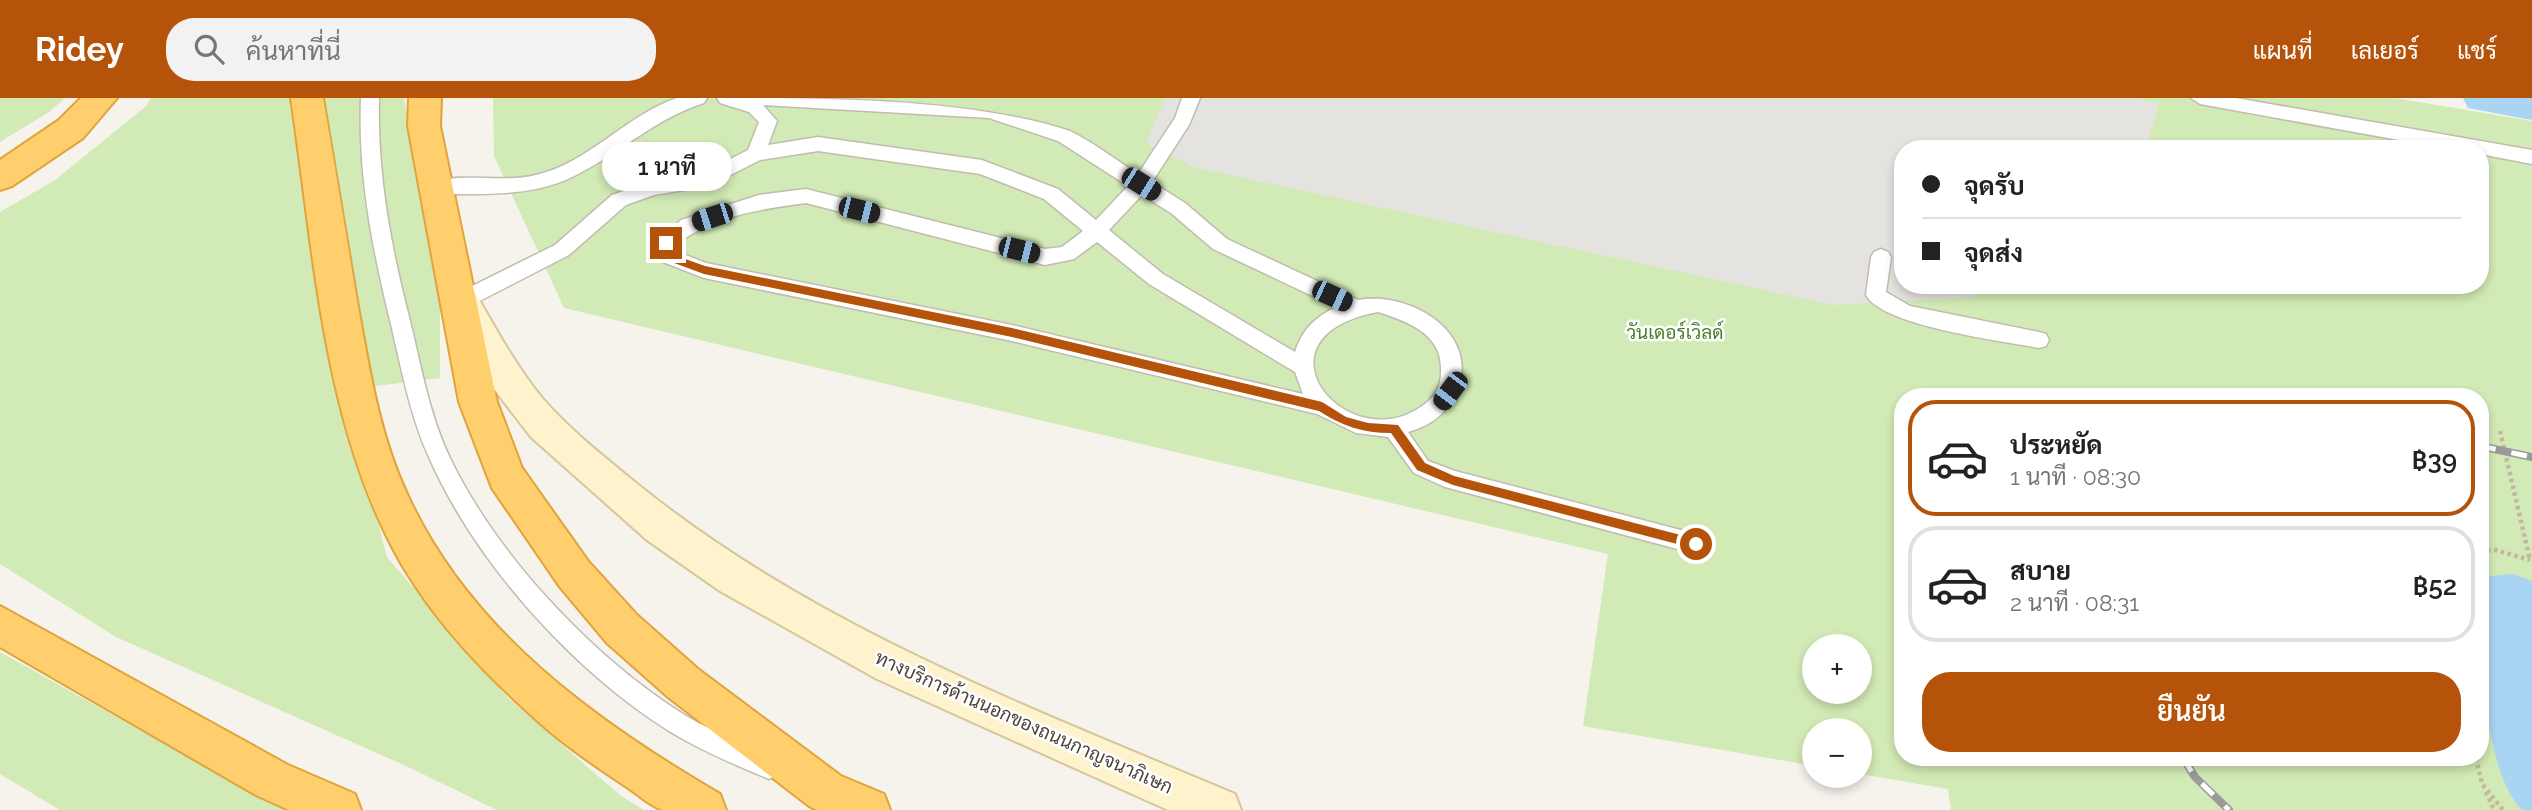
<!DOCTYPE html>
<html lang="th">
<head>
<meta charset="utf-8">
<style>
	body { margin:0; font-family:Raleway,Sarabun,sans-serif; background:#f2f2f2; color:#222; height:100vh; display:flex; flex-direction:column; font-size:26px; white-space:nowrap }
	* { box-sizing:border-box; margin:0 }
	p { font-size:23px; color:#767676 }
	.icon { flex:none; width:38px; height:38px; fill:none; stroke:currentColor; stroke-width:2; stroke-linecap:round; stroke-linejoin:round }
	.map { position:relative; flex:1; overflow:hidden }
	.side { position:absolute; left:1894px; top:290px; width:595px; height:378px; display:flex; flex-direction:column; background:#fff; border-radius:28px; box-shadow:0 4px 10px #0003 }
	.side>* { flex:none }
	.guide { position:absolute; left:1894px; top:42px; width:595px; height:154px; border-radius:28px; box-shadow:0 4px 10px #0003; display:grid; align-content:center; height:154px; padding:0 28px; background:#fff }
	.tools { position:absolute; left:1802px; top:536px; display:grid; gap:14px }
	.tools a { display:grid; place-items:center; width:70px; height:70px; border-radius:50%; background:#fff; box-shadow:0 4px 10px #0003; font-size:35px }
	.end { position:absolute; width:32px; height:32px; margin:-16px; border:9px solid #b45309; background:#fff; box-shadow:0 0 0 4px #fff }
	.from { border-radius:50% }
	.bubble { position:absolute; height:49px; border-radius:24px; background:#fff; box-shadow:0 4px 10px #0003; font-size:23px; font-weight:600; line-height:49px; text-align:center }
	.car { position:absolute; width:21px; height:42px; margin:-21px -10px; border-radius:9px; box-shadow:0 0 5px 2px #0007; background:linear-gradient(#222 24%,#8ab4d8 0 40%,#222 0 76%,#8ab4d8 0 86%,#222 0) }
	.guide b { display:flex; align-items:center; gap:24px; height:66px; font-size:26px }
	.guide b+b { border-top:2px solid #e0e0e0 }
	.guide i { width:18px; height:18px; background:#222 }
	ul { padding:12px 0 0; list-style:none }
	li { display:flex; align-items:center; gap:21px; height:116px; margin:0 14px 10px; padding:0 14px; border:4px solid #e0e0e0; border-radius:28px }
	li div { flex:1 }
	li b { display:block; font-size:26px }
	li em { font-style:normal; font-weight:600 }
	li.selected { border-color:#b45309 }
	li>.icon { width:63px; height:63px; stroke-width:1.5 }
	.button { display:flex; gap:14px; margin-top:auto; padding:14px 28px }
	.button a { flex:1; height:80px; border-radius:28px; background:#b45309; color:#fff; font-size:28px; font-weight:600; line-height:80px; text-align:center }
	header { display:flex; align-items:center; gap:42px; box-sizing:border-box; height:98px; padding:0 35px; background:#b45309; color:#fff }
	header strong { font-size:33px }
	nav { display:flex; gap:38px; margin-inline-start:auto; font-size:24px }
	.search { width:490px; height:63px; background:#f2f2f2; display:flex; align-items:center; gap:18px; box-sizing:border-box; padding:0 24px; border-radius:28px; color:#767676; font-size:26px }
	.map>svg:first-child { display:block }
	.green { fill:#d2eab5; fill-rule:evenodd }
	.parking { fill:#e5e3e0 }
	.water { fill:#a9d4f2 }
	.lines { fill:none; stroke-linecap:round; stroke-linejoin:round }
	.canal { fill:#a9d4f2; fill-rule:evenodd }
	.lane-casing { stroke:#c2bbae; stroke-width:3 }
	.secondary-casing { stroke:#d6c79b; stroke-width:4 }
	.highway-casing { stroke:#e0a43c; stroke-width:4 }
	.path { stroke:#c4b79f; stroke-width:4.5; stroke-dasharray:3.5 3.5; stroke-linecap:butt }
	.lane { fill:#fff; fill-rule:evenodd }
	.secondary { fill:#fff3cd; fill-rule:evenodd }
	.highway { fill:#ffcf6e; fill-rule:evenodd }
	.rail-casing { stroke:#9a9a9a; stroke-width:8 }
	.rail { stroke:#fff; stroke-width:5; stroke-dasharray:16; stroke-linecap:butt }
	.route { fill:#b45309 }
	.labels { text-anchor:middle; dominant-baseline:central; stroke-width:5; stroke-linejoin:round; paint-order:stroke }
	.park-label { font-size:19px; fill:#4a7f2a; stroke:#fff }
	.street-label { font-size:19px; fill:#4b4439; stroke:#fff }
</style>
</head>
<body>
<header>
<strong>Ridey</strong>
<div class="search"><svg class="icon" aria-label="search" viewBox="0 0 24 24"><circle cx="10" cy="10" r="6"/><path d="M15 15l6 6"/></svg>ค้นหาที่นี่</div>
<nav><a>แผนที่</a><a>เลเยอร์</a><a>แชร์</a></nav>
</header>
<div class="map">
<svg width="2532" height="712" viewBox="0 0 2532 712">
	<rect width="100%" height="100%" fill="#f6f3ec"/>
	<g class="green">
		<path d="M0 0H65L49 14 0 44Z"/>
		<path d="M151 0H404L440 186V280L343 292 387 459 508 600 621 698 644 712H497L406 668 116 539 0 466V114L55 82 145 9Z"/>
		<path d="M493 0H2395L2532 23V712H1951L1948 691 1860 676V632H1815V668L1583 628 1608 456 564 210 494 58ZM1902 51H2480V187H1902ZM1902 299H2480V660H1902ZM1815 548H1860V593H1815Z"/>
		<path d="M0 554 283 712H60L0 676Z"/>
	</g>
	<path class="parking" d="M1165 0H2132L2159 5 2146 51H1902V187H2001L1972 199 1834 207 1193 69 1146 45Z"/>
	<path class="water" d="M2513 476 2532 483V712H2522C2481 670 2480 542 2480 483L2489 478Z"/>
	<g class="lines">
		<path class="canal" d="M2463 0H2532V22L2468 10Z"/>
		<defs>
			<g id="lane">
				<path d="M361 0H379C377 74 390 144 408 215 420 262 428 313 449 358 496 457 593 560 686 618 715 635 747 647 777 661L781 669 777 677 769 681C735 667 700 652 669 633 571 571 474 463 428 357 408 312 400 262 388 214 371 143 358 74 361 0Z"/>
				<path d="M677 0H707L704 5C653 21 616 59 568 81 534 96 498 96 461 96 450 96 433 100 427 89 430 84 428 84 434 83 467 75 503 85 536 77 589 65 626 17 677 0Z"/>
				<path d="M717 0C822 0 969 0 1070 33 1093 44 1116 62 1138 76L1175 20 1182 0H1200L1189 27 1152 84 1185 105 1227 141 1358 202C1412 192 1486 238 1454 299 1444 318 1429 328 1408 334L1428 363 1455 373 1696 436 1704 439 1707 446 1704 453 1696 456 1445 389 1414 375 1388 339 1356 335 1317 316 1012 243 704 180 663 164 656 145 681 122 759 97 806 91 1045 151 1062 149 1083 133 1044 101 980 76 818 53 760 62 709 88 654 97 626 107 569 157 468 209H454L451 203 454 197 555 147 612 97 653 83 699 77 748 52 759 24 749 14 720 5ZM763 7 989 20 1058 43 1128 88 1096 122 1058 91 982 62 818 39 768 47 777 23ZM1142 97 1171 115 1213 151 1336 209C1316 218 1301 233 1295 254L1163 176 1109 132ZM806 105 1045 167 1074 161 1097 144 1149 186 1295 274 1303 296 1012 227 706 165 678 154 676 147C712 118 761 111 806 105ZM1378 214C1409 224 1443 236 1441 274 1441 287 1436 298 1425 306 1348 365 1244 239 1378 214Z"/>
				<path d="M2191 0H2236L2532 52V66L2480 56V51H2448L2200 6Z"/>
				<path d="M1881 151 1888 154 1891 159 1886 194 1910 208 2039 234 2046 236 2049 242 2046 248 2039 250C2003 243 1882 228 1866 197L1871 159 1874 154Z"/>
			</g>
			<path id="secondary" d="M461 189 474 193C495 229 515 267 542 300 570 332 603 358 636 385 812 528 1028 609 1235 696L1241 712H1168L877 581 720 493 647 442 531 339 490 286 443 203 448 193Z"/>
			<g id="highway">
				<path d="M81 0H117L83 40 12 88 0 92V62L59 22Z"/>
				<path d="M291 0H323C335 68 346 136 357 203 369 269 379 337 408 398 470 533 595 623 720 696L726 712C707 712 681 712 663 712 652 709 640 698 631 692 600 671 569 651 541 626 488 579 438 528 402 467 323 330 314 154 291 0Z"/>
				<path d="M409 0H441L440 28 497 304 522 370 588 463 637 517 698 571 841 678 884 696 890 712H817L809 708 668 599 607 545 560 489 492 390 459 304 408 28Z"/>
				<path d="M0 508 288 667 355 696 361 712H289L256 697 0 549Z"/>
			</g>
		</defs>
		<use href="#lane" class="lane-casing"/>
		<use href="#secondary" class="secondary-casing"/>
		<use href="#highway" class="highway-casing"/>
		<g class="path">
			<path d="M2500 333 2530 462"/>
			<path d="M2480 453 2495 452 2530 462"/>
			<path d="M2476 660 2482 686 2503 712"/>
			<path d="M2486 694 2494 712"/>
		</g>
		<use href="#lane" class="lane"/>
		<use href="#secondary" class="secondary"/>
		<use href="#highway" class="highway"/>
		<defs>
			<g id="rail">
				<path d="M2480 348 2532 359"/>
				<path d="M2183 660 2195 679 2229 712"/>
			</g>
		</defs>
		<use href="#rail" class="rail-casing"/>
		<use href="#rail" class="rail"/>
	</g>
	<path class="route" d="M666 141 671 145 674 157 705 168 1012 230 1322 304 1346 319 1368 325 1398 327 1425 365 1454 378 1696 441 1702 446 1696 451 1453 387 1417 372 1391 335C1363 335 1342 328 1319 313L1012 239 704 176 666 162 661 145Z"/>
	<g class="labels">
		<g class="park-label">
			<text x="1675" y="234">วันเดอร์เวิลด์</text>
		</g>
		<g class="street-label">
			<text transform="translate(1024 624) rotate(24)">ทางบริการด้านนอกของถนนกาญจนาภิเษก</text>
		</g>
	</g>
</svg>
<div class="tools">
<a>+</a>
<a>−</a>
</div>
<i class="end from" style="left:1696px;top:446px"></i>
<i class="end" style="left:666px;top:145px"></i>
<div class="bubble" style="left:602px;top:44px;width:130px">1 นาที</div>
<i class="car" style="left:1141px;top:86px;rotate:122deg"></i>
<i class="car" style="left:859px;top:112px;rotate:104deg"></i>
<i class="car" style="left:712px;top:119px;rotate:252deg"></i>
<i class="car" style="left:1019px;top:152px;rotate:104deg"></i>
<i class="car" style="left:1332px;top:198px;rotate:115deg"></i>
<i class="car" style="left:1450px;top:293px;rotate:217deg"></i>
<div class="guide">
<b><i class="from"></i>จุดรับ</b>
<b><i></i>จุดส่ง</b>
</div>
<section class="side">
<ul>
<li class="selected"><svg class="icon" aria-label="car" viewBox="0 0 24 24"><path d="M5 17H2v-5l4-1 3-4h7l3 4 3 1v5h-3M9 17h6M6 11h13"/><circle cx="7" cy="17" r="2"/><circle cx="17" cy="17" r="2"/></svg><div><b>ประหยัด</b><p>1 นาที · 08:30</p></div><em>฿39</em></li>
<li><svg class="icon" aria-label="car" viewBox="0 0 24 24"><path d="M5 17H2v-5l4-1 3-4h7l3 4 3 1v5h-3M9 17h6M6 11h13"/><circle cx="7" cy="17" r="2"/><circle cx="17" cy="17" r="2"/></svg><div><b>สบาย</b><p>2 นาที · 08:31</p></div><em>฿52</em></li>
</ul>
<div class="button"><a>ยืนยัน</a></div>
</section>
</div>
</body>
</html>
